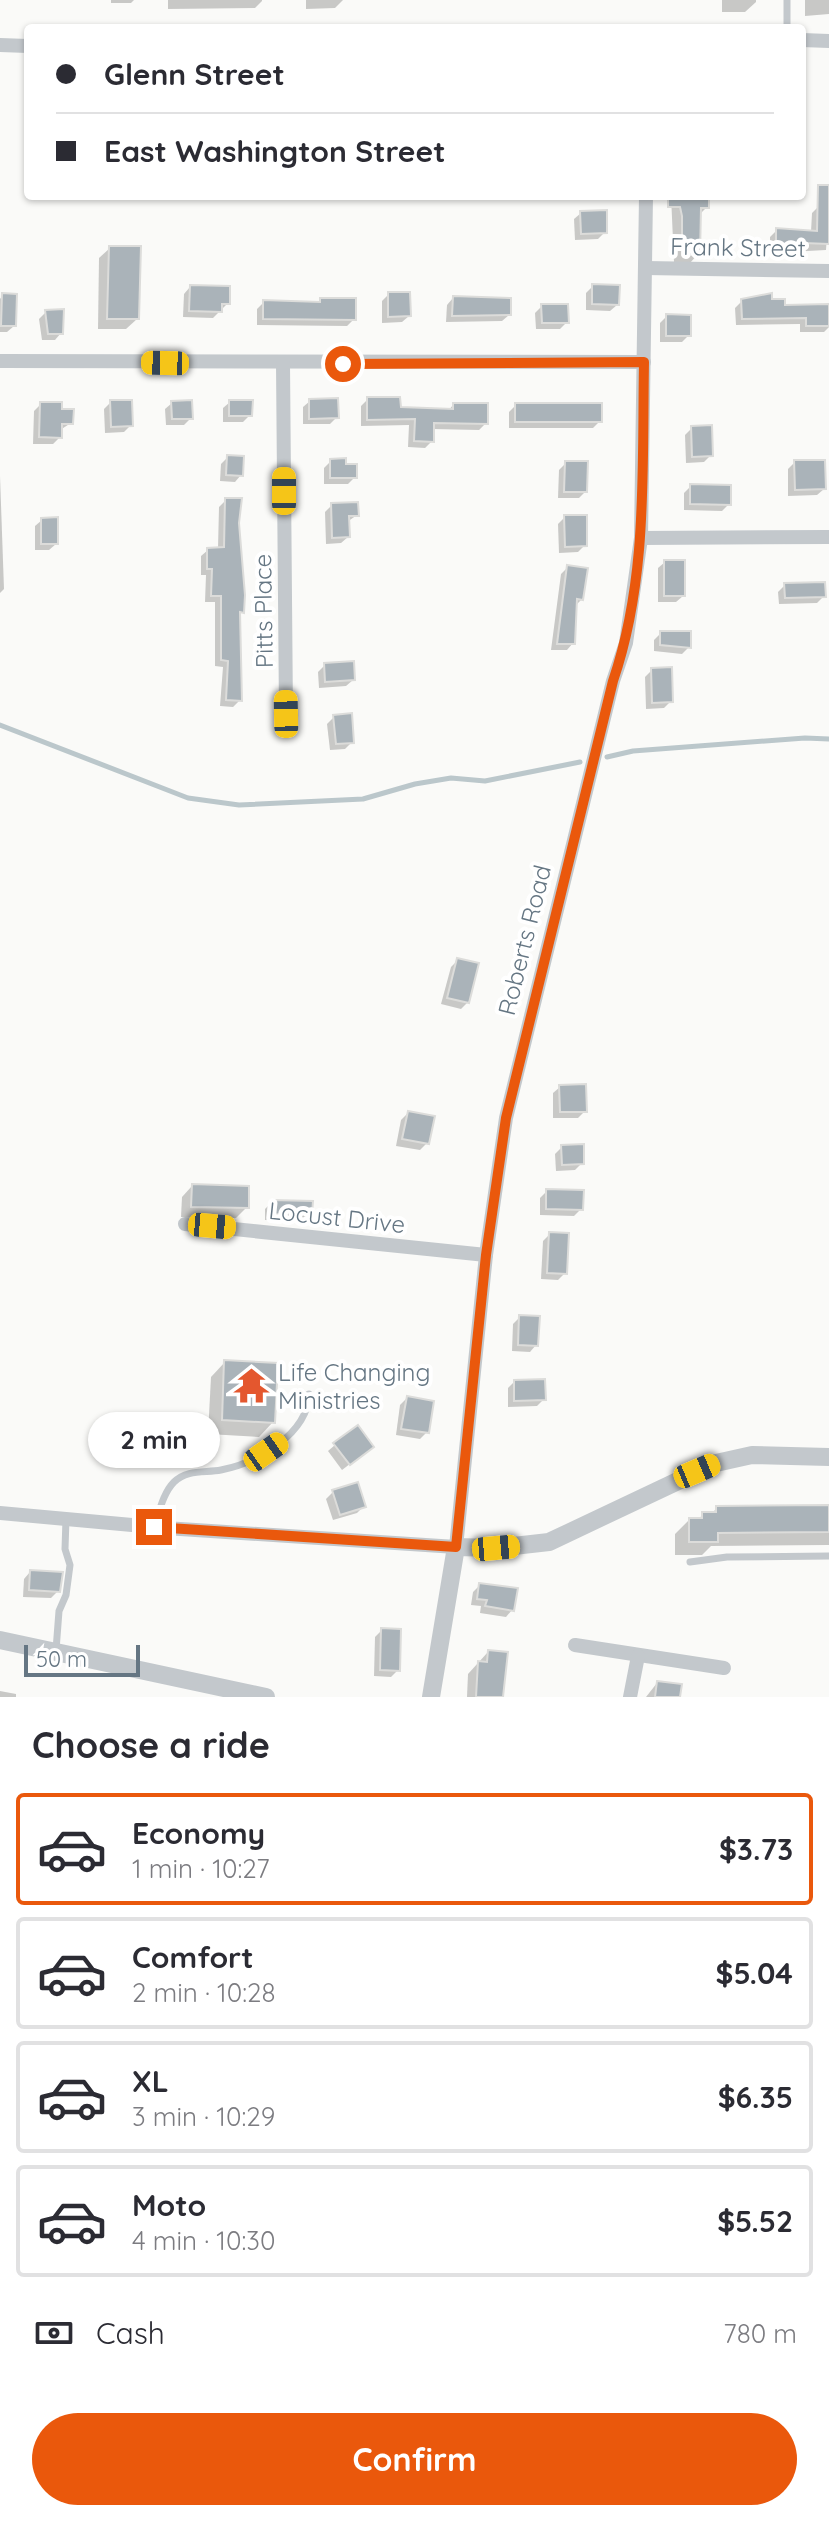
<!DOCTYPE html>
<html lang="en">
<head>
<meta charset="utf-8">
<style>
	body { margin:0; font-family:Quicksand,sans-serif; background:#f2f2f3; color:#2b2b33; height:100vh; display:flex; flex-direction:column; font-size:30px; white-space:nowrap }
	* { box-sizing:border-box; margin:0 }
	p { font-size:26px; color:#7c7c81 }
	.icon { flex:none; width:44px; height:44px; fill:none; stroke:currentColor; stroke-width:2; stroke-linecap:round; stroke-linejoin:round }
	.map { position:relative; height:1697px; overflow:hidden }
	.panel { display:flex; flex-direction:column; background:#fff; flex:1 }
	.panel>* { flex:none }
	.banner { position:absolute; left:24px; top:24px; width:782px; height:176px; border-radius:8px; box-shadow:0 2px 6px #0004; display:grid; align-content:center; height:176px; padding:0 32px; background:#fff }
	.scale { position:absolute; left:24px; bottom:20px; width:116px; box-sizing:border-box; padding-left:8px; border:4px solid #657683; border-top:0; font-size:22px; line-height:28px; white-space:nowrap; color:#657683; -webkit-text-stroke:6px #fff; paint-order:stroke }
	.end { position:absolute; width:36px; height:36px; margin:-18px; border:10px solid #ea580c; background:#fff; box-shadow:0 0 0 4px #fff }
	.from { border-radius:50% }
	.bubble { position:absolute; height:56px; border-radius:28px; background:#fff; box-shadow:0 2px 6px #0004; font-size:26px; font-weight:700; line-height:56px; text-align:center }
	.car { position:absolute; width:24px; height:48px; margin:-24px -12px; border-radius:10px; box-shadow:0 0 6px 2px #0007; background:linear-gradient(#f5c518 24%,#345 0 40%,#f5c518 0 76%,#345 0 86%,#f5c518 0) }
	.banner b { display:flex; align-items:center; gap:28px; height:76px; font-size:30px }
	.banner b+b { border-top:2px solid #e1e1e2 }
	.banner i { width:20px; height:20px; background:#2b2b33 }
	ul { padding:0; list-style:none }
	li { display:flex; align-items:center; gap:24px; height:112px; margin:0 16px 12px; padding:0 16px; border:4px solid #e1e1e2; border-radius:8px }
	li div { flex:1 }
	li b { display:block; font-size:30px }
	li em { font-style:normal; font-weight:700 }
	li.current { border-color:#ea580c }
	li>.icon { width:72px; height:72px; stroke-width:1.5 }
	h2 { padding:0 32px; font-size:36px; line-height:96px }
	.pay { display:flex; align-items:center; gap:20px; height:88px; padding:0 32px; font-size:30px }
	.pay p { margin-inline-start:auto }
	.cta { display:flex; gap:16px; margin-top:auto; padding:16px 32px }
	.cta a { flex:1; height:92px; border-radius:48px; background:#ea580c; color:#fff; font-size:32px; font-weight:700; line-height:92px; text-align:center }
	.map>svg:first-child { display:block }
	.shadow { fill:#0003 }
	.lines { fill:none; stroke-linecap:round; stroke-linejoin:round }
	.stream { stroke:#bbc7cb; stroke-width:5 }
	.building { fill:#aab3b9; stroke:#dcdcda; stroke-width:2 }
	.service { stroke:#c3c8cc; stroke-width:7 }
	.minor { stroke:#c3c8cc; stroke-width:14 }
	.tertiary { stroke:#c3c8cc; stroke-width:18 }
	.route { stroke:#ea580c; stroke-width:10 }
	.labels { text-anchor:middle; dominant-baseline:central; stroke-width:8; stroke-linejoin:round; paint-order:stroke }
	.street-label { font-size:24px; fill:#657683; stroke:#fff }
	.poi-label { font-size:24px; fill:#657683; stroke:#fff; text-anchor:start }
</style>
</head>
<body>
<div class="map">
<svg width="829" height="1697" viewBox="0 0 829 1697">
	<rect width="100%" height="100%" fill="#fafaf8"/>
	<g class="shadow">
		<path d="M111 0H134L131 3H111Z"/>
		<path d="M168 0H262V1L255 8 168 9Z"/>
		<path d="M306 0H343L335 8 306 9Z"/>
		<path d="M722 0H756V2L745 12H722Z"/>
		<path d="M805 0H829V14L805 16Z"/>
		<path d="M671 196H707V207L699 215 698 254 690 263 674 262Z"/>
		<path d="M819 206H829L826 250 770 253V237L777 230 811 232 812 213Z"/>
		<path d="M581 213 605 232 598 239 575 240 574 219Z"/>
		<path d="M110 248 137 319 126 329H98L99 258Z"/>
		<path d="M593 286 617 305 610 311 586 310V293Z"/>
		<path d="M190 287 228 303 213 318 183 317 184 294Z"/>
		<path d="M389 294 409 316 402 322 382 323V301Z"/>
		<path d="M3 295 14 326 7 332H0V299Z"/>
		<path d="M453 298 509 315 502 321 446 322 447 305Z"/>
		<path d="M321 300 354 319 347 326 257 325V309L264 302 317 304Z"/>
		<path d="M742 301H770L783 307 829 306V327L824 332H800V324L736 325 735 308Z"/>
		<path d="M542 306 567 322 560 329H536L535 313Z"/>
		<path d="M46 312 61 333 55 340H42L39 319Z"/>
		<path d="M667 316 689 335 682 342H660V323Z"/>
		<path d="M368 399 399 409 448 411 453 405 486 423 479 430 432 429V441L425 448 408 447 409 425 361 426V406Z"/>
		<path d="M310 401 337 417 330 424H303V407Z"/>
		<path d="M111 402 131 425 124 432 105 433 104 409Z"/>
		<path d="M230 402 250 415 243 422H223V408Z"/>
		<path d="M172 403 191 418 184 425H166L165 409Z"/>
		<path d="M41 404 60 411 71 423 60 430V437L53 444H33L34 411Z"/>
		<path d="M516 405 600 421 593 428H509V412Z"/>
		<path d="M692 428 711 455 704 462 686 463 685 435Z"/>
		<path d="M228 457 241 475 235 482 220 481 221 464Z"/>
		<path d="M331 461 355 477 348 484H324V468Z"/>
		<path d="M795 462 824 489 817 495 788 496V469Z"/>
		<path d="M566 463 586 491 579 498H558L559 470Z"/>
		<path d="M0 476 4 589 0 593Z"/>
		<path d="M691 486 729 504 722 511 684 510V493Z"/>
		<path d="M226 500 237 523 242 612 238 616 240 700 233 707 220 706 223 667 215 666V602H205L206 575H201V556L208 550 218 549 219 507Z"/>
		<path d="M332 505 357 515 347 522 348 537 341 543 326 544 325 512Z"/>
		<path d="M565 517 585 545 578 552 559 553 558 524Z"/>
		<path d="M42 520 56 544 49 550H35V526Z"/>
		<path d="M665 562 683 596 676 602H658V568Z"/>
		<path d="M568 567 582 599 575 606 573 643 567 650H551L561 574Z"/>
		<path d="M785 585 824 596 817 603 779 604 778 592Z"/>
		<path d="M661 633 689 647 682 654 654 651V640Z"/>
		<path d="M325 665 353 680 346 686 319 688 318 672Z"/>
		<path d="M652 670 671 701 664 708 646 709 645 677Z"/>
		<path d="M334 717 352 742 345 749 330 750 327 724Z"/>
		<path d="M458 960 468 1002 461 1009 441 1004 451 967Z"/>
		<path d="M560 1087 585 1111 578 1118H553V1093Z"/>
		<path d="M408 1113 427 1143 420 1150 396 1146 401 1120Z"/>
		<path d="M562 1147 582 1163 575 1170 556 1171 555 1154Z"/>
		<path d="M192 1186 247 1207 236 1218 181 1217 182 1197Z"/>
		<path d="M547 1191 581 1209 574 1216 540 1215V1198Z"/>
		<path d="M272 1202 310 1214 304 1221 265 1220V1209Z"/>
		<path d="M550 1234 565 1273 558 1280 541 1279 543 1241Z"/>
		<path d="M520 1317 536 1345 530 1352 512 1351 513 1324Z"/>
		<path d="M225 1362 273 1422 259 1437 208 1434 211 1377Z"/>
		<path d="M514 1382 544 1399 537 1406 508 1407V1388Z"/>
		<path d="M407 1398 427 1432 420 1439 396 1435 400 1405Z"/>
		<path d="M335 1445 372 1447 342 1470 328 1451Z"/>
		<path d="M333 1492 364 1506 357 1513 333 1520 326 1499Z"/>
		<path d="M829 1507V1545L711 1546 702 1555H675V1534L689 1520 711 1514 717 1508Z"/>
		<path d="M30 1572 58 1591 51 1598 23 1597 24 1579Z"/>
		<path d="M480 1585 512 1610 506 1617 480 1613 481 1606 471 1605 473 1592Z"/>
		<path d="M382 1630 398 1670 391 1677 374 1676 375 1637Z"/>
		<path d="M488 1652 501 1697H467L468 1674Z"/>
		<path d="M657 1683 678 1697H646Z"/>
		<path d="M0 1691 16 1694V1697H0Z"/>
	</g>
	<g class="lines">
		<g class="stream">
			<path d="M0 725 188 798 239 805 363 799 415 784 451 778 485 781 580 762"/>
			<path d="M607 757 633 751 805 738 829 739"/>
		</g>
	</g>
	<g class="building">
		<path d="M818 185H829V244L804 243V248L776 246V228L817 231Z"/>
		<path d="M668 196H709V208H701L700 255H682V216L680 207H668Z"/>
		<path d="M607 210V233L581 234 580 211Z"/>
		<path d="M109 246H141L139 319H107Z"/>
		<path d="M592 284 620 285 619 305 592 304Z"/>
		<path d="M190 285 230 286V304H222V312L189 311Z"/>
		<path d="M388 292H410L411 316 388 317Z"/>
		<path d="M2 293 17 294 16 326H1Z"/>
		<path d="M772 293V299H785V305L829 304V326H806V318L742 319 741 299Z"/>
		<path d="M453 296 511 298V315L452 316Z"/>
		<path d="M320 298H356V320L263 319V300L320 302Z"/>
		<path d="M541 304H568L569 323H542Z"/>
		<path d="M64 309 63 334H48L45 310Z"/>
		<path d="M666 314 691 315V336H666Z"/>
		<path d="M367 397H400L401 407 453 409V403H488V424L434 423V442L414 441 415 419 367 420Z"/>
		<path d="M338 398 339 418 309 419V399Z"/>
		<path d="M110 400H132L133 426 111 427Z"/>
		<path d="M192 400 193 419H172L171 401Z"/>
		<path d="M229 400H253L252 416H229Z"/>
		<path d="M40 402H62V409H74L73 424H62V438L39 437Z"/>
		<rect x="515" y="403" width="87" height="19"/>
		<path d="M712 425 713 456 692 457 691 426Z"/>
		<path d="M227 455 244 456 243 476 226 475Z"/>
		<path d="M346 458V464H357V478H330V459Z"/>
		<path d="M794 460H825L826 489 795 490Z"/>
		<path d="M565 461H588L587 492H564Z"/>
		<path d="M690 484 731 485V505L690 504Z"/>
		<path d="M225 498H242L239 523 245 595 244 613 240 612 242 701 226 700 228 661 221 660V596H211L212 569H207V548L224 547Z"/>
		<path d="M358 502 359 516H349L350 537 332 538 331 503Z"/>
		<path d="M564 515H587V546L565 547Z"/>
		<path d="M58 517V544H41V518Z"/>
		<rect x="664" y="560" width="21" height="36"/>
		<path d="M567 565 588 568 583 600 577 599 575 644H557Z"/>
		<path d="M825 582 826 597 785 598 784 583Z"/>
		<path d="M660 631H691V648L660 645Z"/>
		<path d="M354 661 355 680 325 682 324 663Z"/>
		<path d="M672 667 673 702 652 703 651 668Z"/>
		<path d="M352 713 354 743 336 744 333 715Z"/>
		<path d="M457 958 479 963 469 1003 447 998Z"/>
		<path d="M586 1084 587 1112H560L559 1085Z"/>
		<path d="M408 1111 435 1116 429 1144 402 1139Z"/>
		<path d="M584 1144V1164L562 1165 561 1145Z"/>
		<path d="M192 1184 249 1186V1208L191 1207Z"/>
		<path d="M546 1189 584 1190 583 1210 546 1209Z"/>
		<path d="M271 1200 313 1201 312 1215 271 1214Z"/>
		<path d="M549 1232 569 1233 567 1274 547 1273Z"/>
		<path d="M519 1315 540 1316 538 1346 518 1345Z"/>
		<path d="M224 1360 278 1363 275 1423 222 1420Z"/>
		<path d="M545 1379 546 1400 514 1401V1380Z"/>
		<path d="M407 1396 434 1401 429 1433 401 1429Z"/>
		<path d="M358 1425 374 1447 350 1465 333 1443Z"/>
		<path d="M358 1482 366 1507 340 1515 332 1490Z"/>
		<path d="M829 1505V1532L718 1533V1542H689V1518H702V1512H716V1506Z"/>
		<path d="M30 1570 63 1572 60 1592 29 1590Z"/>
		<path d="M479 1583 518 1588 514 1611 485 1606 487 1600 477 1599Z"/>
		<path d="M381 1628 401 1629 400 1671 380 1670Z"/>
		<path d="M488 1650 508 1652 503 1697H476L478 1661 487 1662Z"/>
		<path d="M657 1681 682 1684 680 1697H655Z"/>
	</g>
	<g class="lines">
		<g class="service">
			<path d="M787 28V0"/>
			<path d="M154 1527C159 1513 163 1493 174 1482 187 1469 205 1473 221 1470 257 1463 308 1434 309 1394"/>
			<path d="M690 1562 727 1557 829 1556"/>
			<path d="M56 1650 59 1611 66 1595 70 1565 65 1549 66 1519"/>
		</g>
		<g class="minor">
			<path d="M802 40 829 41"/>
			<path d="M0 45 28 46"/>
			<path d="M646 268 829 271"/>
			<path d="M0 361 644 362"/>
			<path d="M283 364 286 714"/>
			<path d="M641 538 829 537"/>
			<path d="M185 1224 486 1255"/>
			<path d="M0 1513 165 1528 456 1547 486 1255 506 1118 613 681 626 643 641 538 646 196"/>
			<path d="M575 1645 724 1668"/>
			<path d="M630 1697 638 1656"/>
		</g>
		<g class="tertiary">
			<path d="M0 1640 266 1697"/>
			<path d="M431 1697 456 1547 496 1548 549 1542 716 1463 752 1455 829 1457"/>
		</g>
	</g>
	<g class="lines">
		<path class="route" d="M154 1527 456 1547 486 1255 506 1118 613 681C648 579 642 470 644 362L343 364"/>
	</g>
	<defs>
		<symbol id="temple-bare" viewBox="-9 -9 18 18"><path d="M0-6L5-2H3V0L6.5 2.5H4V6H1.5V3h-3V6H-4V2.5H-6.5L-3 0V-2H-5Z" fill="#e4572e" stroke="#fff" stroke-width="2.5" paint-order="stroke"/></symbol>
	</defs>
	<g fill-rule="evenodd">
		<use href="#temple-bare" x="226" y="1360" width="51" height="51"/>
	</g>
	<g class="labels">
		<g class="street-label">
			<text transform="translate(738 247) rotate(1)">Frank Street</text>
			<text transform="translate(263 611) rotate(-91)">Pitts Place</text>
			<text transform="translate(524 940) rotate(-76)">Roberts Road</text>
			<text transform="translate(337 1217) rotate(6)">Locust Drive</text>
		</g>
		<g class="poi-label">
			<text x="278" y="1372">Life Changing<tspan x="278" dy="28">Ministries</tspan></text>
		</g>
	</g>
</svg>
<div class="scale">50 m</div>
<i class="end from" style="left:343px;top:364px"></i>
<i class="end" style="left:154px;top:1527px"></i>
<div class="bubble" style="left:88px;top:1412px;width:132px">2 min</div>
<i class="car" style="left:165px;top:363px;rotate:271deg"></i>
<i class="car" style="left:284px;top:491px;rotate:0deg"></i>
<i class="car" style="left:286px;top:714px;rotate:359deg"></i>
<i class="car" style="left:212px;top:1226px;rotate:95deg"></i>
<i class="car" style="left:266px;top:1452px;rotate:55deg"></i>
<i class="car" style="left:697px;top:1471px;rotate:67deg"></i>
<i class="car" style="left:496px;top:1548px;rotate:85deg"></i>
<div class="banner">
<b><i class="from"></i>Glenn Street</b>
<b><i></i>East Washington Street</b>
</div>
</div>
<section class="panel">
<h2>Choose a ride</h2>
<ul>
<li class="current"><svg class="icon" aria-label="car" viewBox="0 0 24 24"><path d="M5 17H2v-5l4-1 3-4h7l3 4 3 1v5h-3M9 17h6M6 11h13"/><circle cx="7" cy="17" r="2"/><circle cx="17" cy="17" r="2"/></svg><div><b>Economy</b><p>1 min · 10:27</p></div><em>$3.73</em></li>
<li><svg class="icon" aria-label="car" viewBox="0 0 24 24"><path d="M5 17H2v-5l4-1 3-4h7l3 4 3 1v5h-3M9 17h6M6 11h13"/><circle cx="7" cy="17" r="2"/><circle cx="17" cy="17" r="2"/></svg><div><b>Comfort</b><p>2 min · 10:28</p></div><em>$5.04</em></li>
<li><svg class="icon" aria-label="car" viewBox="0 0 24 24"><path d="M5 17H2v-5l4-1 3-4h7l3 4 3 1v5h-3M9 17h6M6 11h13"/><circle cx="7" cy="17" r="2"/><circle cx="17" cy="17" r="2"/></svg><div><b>XL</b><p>3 min · 10:29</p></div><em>$6.35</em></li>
<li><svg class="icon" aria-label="car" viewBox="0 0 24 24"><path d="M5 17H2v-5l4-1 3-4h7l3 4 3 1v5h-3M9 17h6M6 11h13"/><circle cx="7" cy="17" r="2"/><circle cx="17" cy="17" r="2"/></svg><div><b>Moto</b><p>4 min · 10:30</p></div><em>$5.52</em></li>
</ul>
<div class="pay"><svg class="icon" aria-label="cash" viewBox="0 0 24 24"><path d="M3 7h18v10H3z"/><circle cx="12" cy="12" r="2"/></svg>Cash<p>780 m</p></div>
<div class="cta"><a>Confirm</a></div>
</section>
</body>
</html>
